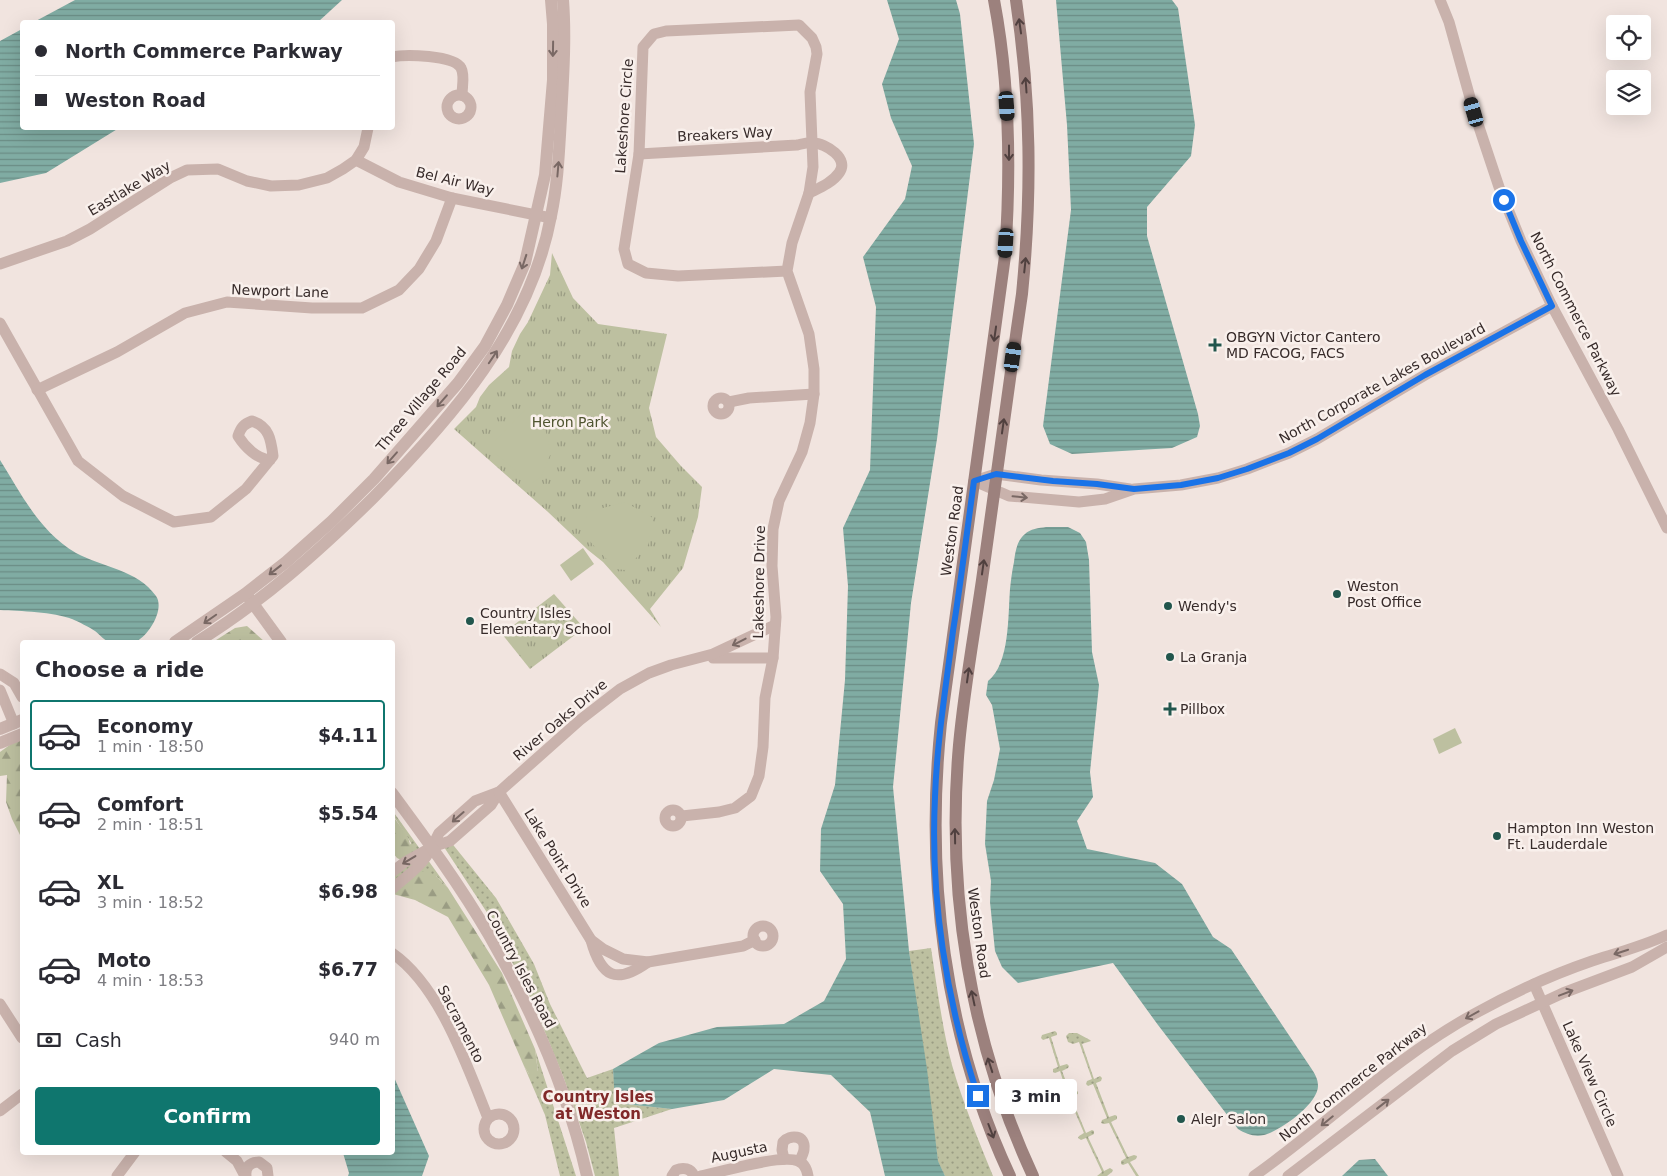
<!DOCTYPE html>
<html lang="en">
<head>
<meta charset="utf-8">
<style>
	body { margin:0; font-family:"DejaVu Sans",sans-serif; background:#f7f7f7; color:#2b2b33; height:100vh; display:flex; flex-direction:column; font-size:19px; white-space:nowrap }
	* { box-sizing:border-box; margin:0 }
	p { font-size:16px; color:#7c7c81 }
	.icon { flex:none; width:28px; height:28px; fill:none; stroke:currentColor; stroke-width:2; stroke-linecap:round; stroke-linejoin:round }
	.map { position:relative; flex:1; overflow:hidden }
	.drawer { position:absolute; left:20px; top:640px; width:375px; height:515px; display:flex; flex-direction:column; background:#fff; border-radius:5px; box-shadow:0 5px 20px #0002 }
	.drawer>* { flex:none }
	.top-card { position:absolute; left:20px; top:20px; width:375px; height:110px; border-radius:5px; box-shadow:0 5px 20px #0002; display:grid; align-content:center; height:110px; padding:0 15px; background:#fff }
	.buttons { position:absolute; left:1606px; top:15px; display:grid; gap:10px }
	.buttons a { display:grid; place-items:center; width:45px; height:45px; border-radius:5px; background:#fff; box-shadow:0 5px 20px #0002; font-size:25px }
	.end { position:absolute; width:22px; height:22px; margin:-11px; border:6px solid #1a73e8; background:#fff; box-shadow:0 0 0 2px #fff }
	.from { border-radius:50% }
	.bubble { position:absolute; height:35px; border-radius:5px; background:#fff; box-shadow:0 5px 20px #0002; font-size:16px; font-weight:800; line-height:35px; text-align:center }
	.car { position:absolute; width:15px; height:30px; margin:-15px -8px; border-radius:6px; box-shadow:0 0 4px 1px #0007; background:linear-gradient(#222 24%,#8ab4d8 0 40%,#222 0 76%,#8ab4d8 0 86%,#222 0) }
	.top-card b { display:flex; align-items:center; gap:18px; height:48px; font-size:19px }
	.top-card b+b { border-top:1px solid #e1e1e2 }
	.top-card i { width:12px; height:12px; background:#2b2b33 }
	ul { padding:0; list-style:none }
	li { display:flex; align-items:center; gap:15px; height:70px; margin:0 10px 8px; padding:0 5px; border:2px solid transparent; border-radius:5px }
	li div { flex:1 }
	li b { display:block; font-size:19px }
	li em { font-style:normal; font-weight:800 }
	li.active { border-color:#0f766e }
	li>.icon { width:45px; height:45px; stroke-width:1.5 }
	h2 { padding:0 15px; font-size:22px; line-height:60px }
	.pay { display:flex; align-items:center; gap:12px; height:55px; padding:0 15px; font-size:19px }
	.pay p { margin-inline-start:auto }
	.action { display:flex; gap:10px; margin-top:auto; padding:10px 15px }
	.action a { flex:1; height:58px; border-radius:5px; background:#0f766e; color:#fff; font-size:20px; font-weight:800; line-height:58px; text-align:center }
	.map>svg:first-child { display:block }
	.grass { fill:url(#grass-dots) }
	.forest { fill:url(#forest-firs) }
	.park { fill:url(#park-tufts) }
	.pitch { fill:#bdc0a0 }
	.water { fill:url(#water-rules) }
	.lines { fill:none; stroke-linecap:round; stroke-linejoin:round }
	.minor { stroke:#c9b2ac; stroke-width:11 }
	.tertiary { stroke:#c9b2ac; stroke-width:12 }
	.secondary { stroke:#9c817d; stroke-width:12 }
	.oneway { stroke:#50403f }
	.oneway2 { stroke:#796864 }
	.route { stroke:#1a73e8; stroke-width:6 }
	.poi-dot { fill:#22564d; stroke:#f9f0ec; stroke-width:2 }
	.labels { text-anchor:middle; dominant-baseline:central; stroke-width:5; stroke-linejoin:round; paint-order:stroke }
	.street-label { font-size:14px; fill:#372b2a; stroke:#f9f0ec }
	.poi-label { font-size:14px; fill:#372b2a; stroke:#f9f0ec; text-anchor:start }
	.park-label { font-size:14px; fill:#4f5430; stroke:#f9f0ec }
	.neighbourhood-label { font-size:15px; font-weight:bold; fill:#812929; stroke:#f9f0ec }
</style>
</head>
<body>
<div class="map">
<svg width="1667" height="1176" viewBox="0 0 1667 1176">
	<defs>
		<pattern id="grass-dots" width="8" height="8" patternUnits="userSpaceOnUse" patternTransform="scale(1.25)"><rect width="8" height="8" fill="#bdc0a0"/><path d="M2 2h.1M6 6h.1" fill="none" stroke="#9a9c83" stroke-width="1.8" stroke-linecap="round"/></pattern>
		<pattern id="forest-firs" width="22" height="20" patternUnits="userSpaceOnUse" patternTransform="scale(1.25)"><rect width="22" height="20" fill="#bdc0a0"/><path d="M5 1l3.5 6h-7zM16 11l3.5 6h-7z" fill="#9a9c83"/></pattern>
		<pattern id="park-tufts" width="24" height="20" patternUnits="userSpaceOnUse" patternTransform="scale(1.25)"><rect width="24" height="20" fill="#bdc0a0"/><path d="M3 7l-1-3M5 7V3M7 7l1-3M15 17l-1-3M17 17v-4M19 17l1-3" fill="none" stroke="#9a9c83"/></pattern>
		<pattern id="water-rules" width="6" height="5" patternUnits="userSpaceOnUse" patternTransform="scale(1.25)"><rect width="6" height="5" fill="#80aca3"/><path d="M0 2.5h6" fill="none" stroke="#6a8c85"/></pattern>
	</defs>
	<rect width="100%" height="100%" fill="#f1e4df"/>
	<g class="grass">
		<path d="M392 810 448 888 436 876 393 889V872L411 843 393 815Z"/>
		<path d="M450 841 496 898 534 964 550 1004 587 1078 613 1069 616 1103 672 1109 614 1128 619 1176H595L586 1142 563 1076 533 1003 486 911 442 844Z"/>
		<path d="M931 948C937 987 942 1027 952 1065 963 1103 978 1139 993 1176H945L938 1162 909 951Z"/>
		<path d="M1055 1031 1057 1033V1035L1051 1037 1060 1066 1067 1064 1069 1066 1068 1068 1062 1071 1070 1092 1076 1090 1078 1092V1094L1071 1097 1086 1133 1092 1130 1094 1131V1134L1088 1137 1104 1171 1110 1168 1113 1170 1112 1172 1107 1176H1097L1102 1172 1086 1138 1081 1140 1078 1138 1079 1136 1084 1133 1069 1098 1064 1099 1062 1098 1063 1095 1067 1093 1060 1071 1055 1073 1053 1072V1069L1058 1067 1049 1038 1043 1040 1041 1038 1042 1035Z"/>
		<path d="M1069 1033H1077L1090 1040 1091 1041 1082 1044 1094 1079 1100 1076 1102 1078 1101 1081 1096 1083 1109 1117 1115 1115 1117 1116V1119L1111 1122 1128 1157 1134 1155 1137 1156 1136 1159 1130 1162 1139 1176H1136L1128 1163 1123 1165 1121 1164V1161L1126 1158 1109 1123 1104 1124 1101 1123 1102 1120 1107 1118 1093 1084 1088 1086 1086 1084 1087 1081 1092 1079 1079 1042 1073 1044 1068 1042 1066 1036Z"/>
		<path d="M535 1049 576 1176H560L545 1115 524 1066 529 1074 538 1071Z"/>
	</g>
	<g class="forest">
		<path d="M247 626 265 642H213L235 628Z"/>
		<path d="M22 736V801L21 805 22 839 12 819 6 802 7 775 0 776V752Z"/>
		<path d="M392 815C404 832 418 842 405 862L397 858 393 853Z"/>
		<path d="M421 871 436 876 448 888 502 973 535 1049 538 1072 534 1076 529 1074 524 1066 489 985 448 917 415 900 393 894Z"/>
	</g>
	<g class="park">
		<path d="M552 253 573 298 598 324 667 334 649 408 656 437 681 466 702 487 698 517 683 568 650 609 661 627 603 562 588 550 548 512 454 429 476 407 480 397 489 385 509 367 512 351 520 334 528 322 550 275Z"/>
		<path d="M554 594 584 628 530 669 502 634Z"/>
	</g>
	<g class="pitch">
		<path d="M529 406 545 428 551 453 541 477 532 483 492 451V444Z"/>
		<path d="M625 502 653 518 648 545 625 570 616 569 582 533 588 512Z"/>
		<path d="M583 548 594 564 571 581 560 565Z"/>
		<path d="M1455 728 1462 743 1439 754 1433 739Z"/>
	</g>
	<g class="water">
		<path d="M75 0H342L318 22H34Z"/>
		<path d="M887 0H956L960 14 974 144 937 439 911 603 893 787 909 951 927 1069 938 1161 945 1176H885L870 1112 831 1075 774 1069 724 1100 672 1109 615 1103 613 1069 659 1043 717 1027 784 1024 824 1001 846 959 843 904 820 871 821 829 835 785 845 680 848 586 843 528 870 470 876 307 863 257 905 199 912 166 891 118 882 84 899 39Z"/>
		<path d="M1056 0H1172L1178 8 1195 125 1191 156 1147 207V236L1198 414 1200 426 1197 437 1172 448 1072 454 1050 444 1043 426 1071 210 1067 125Z"/>
		<path d="M22 29V128H119L46 173 0 183V41Z"/>
		<path d="M0 460C22 495 39 531 76 553 102 567 138 570 156 596 165 609 149 635 137 641 132 644 116 644 110 642 105 641 100 635 95 631 89 627 79 622 72 619 54 612 20 611 0 610Z"/>
		<path d="M1046 527H1068L1080 533 1086 542 1089 560 1092 652 1099 685 1090 772 1093 797 1077 821 1087 849 1155 863 1182 884 1213 937 1231 949 1311 1068C1315 1074 1318 1079 1318 1086 1318 1104 1280 1131 1264 1135 1254 1137 1246 1134 1238 1129L1158 1025 1113 963 1018 983 1002 967 995 951 990 902 991 881 985 844 987 801 994 780 1000 749 992 705 986 695 988 681C1010 664 1008 615 1010 589 1011 580 1012 571 1014 562 1015 553 1017 540 1025 534 1030 529 1039 528 1046 527Z"/>
		<path d="M393 1075 429 1156 422 1176H348L349 1173 343 1153 392 1152Z"/>
		<path d="M1375 1159 1388 1176H1342L1359 1160Z"/>
	</g>
	<g class="lines">
		<g class="minor">
			<path d="M1440 0 1449 22 1474 112 1499 187 1521 241 1552 306 1618 429 1667 528"/>
			<path d="M392 57C405 54 454 55 461 68 465 75 462 87 462 95"/>
			<circle cx="459" cy="107" r="12"/>
			<path d="M639 154 797 145C802 144 808 142 813 143 826 143 850 159 839 173 832 183 819 188 809 193"/>
			<path d="M356 160 399 182 452 198 551 218"/>
			<path d="M0 264 67 241 90 229 170 178 187 170 218 169 247 181 271 186 299 185 327 178 343 169 356 160 364 147 368 128"/>
			<path d="M0 323 78 461 123 496 174 522 211 517 246 489 273 456C271 439 269 427 252 421 244 424 241 427 238 436 245 447 257 459 270 460"/>
			<path d="M37 390 117 352 185 313 227 302 312 308H362L399 290 419 269 436 241 452 198"/>
			<circle cx="721" cy="406" r="8"/>
			<path d="M729 402 749 398 814 394"/>
			<path d="M974 481 1009 496 1079 502 1105 499 1134 489 1181 485 1218 478 1247 469 1289 453 1317 439 1425 375 1552 306"/>
			<path d="M974 481 996 474 1041 480 1097 484 1130 489"/>
			<path d="M713 658H773"/>
			<path d="M0 674 14 683 22 697"/>
			<path d="M0 690 14 724"/>
			<path d="M499 792 475 801 439 833 432 847 450 841 491 805 499 792 580 720 620 689 649 673 671 665 713 654 775 625"/>
			<path d="M499 792 591 940 603 949 623 959 648 962 743 946 755 940"/>
			<circle cx="673" cy="818" r="8"/>
			<path d="M682 816 719 812 735 808 751 796 759 776 763 747 765 698 773 658 776 617 772 566 773 529 779 501 802 452 810 423 814 394V369L809 334 787 271 792 243 809 193 813 167 810 92 817 54 816 47 812 38 799 25 666 31 654 34 643 47 639 154 624 249 628 264 646 273 678 276 787 271"/>
			<path d="M392 872 405 862 432 847C423 865 407 876 392 889"/>
			<circle cx="763" cy="936" r="10"/>
			<path d="M591 940C601 977 616 985 648 962"/>
			<path d="M392 953C440 986 467 1066 488 1118"/>
			<path d="M1534 984 1618 1176"/>
			<path d="M0 1004 22 1038"/>
			<path d="M0 1111 22 1094"/>
			<circle cx="499" cy="1129" r="15"/>
			<path d="M226 1152 237 1161 245 1176"/>
			<path d="M784 1159 782 1150 783 1142C790 1134 806 1135 804 1149 804 1153 801 1157 800 1161"/>
			<path d="M117 1176 135 1152"/>
			<path d="M246 1176C245 1167 250 1162 259 1162L267 1168 268 1176"/>
			<path d="M672 1176 676 1170C683 1167 691 1168 694 1176"/>
			<path d="M701 1176C721 1172 781 1154 798 1161 804 1163 807 1170 808 1176"/>
			<path d="M1254 1176C1329 1123 1394 1058 1474 1014 1512 993 1551 975 1592 961 1617 953 1643 946 1667 935"/>
			<path d="M1288 1176 1452 1051 1496 1024 1563 993 1632 967 1667 947"/>
		</g>
		<g class="tertiary">
			<path d="M249 598 281 642"/>
			<path d="M175 642 245 594 286 562 332 521 374 479 458 383 485 346 507 305 525 263 545 175 553 80V24L551 0"/>
			<path d="M197 642C262 602 319 551 373 498 452 418 530 329 551 216 558 183 559 151 561 118 563 79 566 39 563 0"/>
			<path d="M0 729 22 720"/>
			<path d="M0 743 22 734"/>
			<path d="M392 793C426 839 460 885 489 935 532 1010 568 1091 587 1176"/>
		</g>
		<g class="secondary">
			<path d="M994 0C1010 84 1011 170 1005 256L941 723C925 877 944 1035 1010 1176"/>
			<path d="M1016 0C1031 101 1032 192 1022 294 1008 389 995 484 982 580 974 635 964 690 959 745 946 893 970 1041 1033 1176"/>
		</g>
	</g>
	<defs><path id="oneway-shaft" d="M-6 0H5M1.5-3L5.5 0L1.5 3" fill="none" stroke-width="1.6" stroke-linecap="round" stroke-linejoin="round" transform="scale(1.25)"/></defs>
	<g class="oneway">
		<use href="#oneway-shaft" transform="translate(1020 26) rotate(-98)"/>
		<use href="#oneway-shaft" transform="translate(1026 85) rotate(-94)"/>
		<use href="#oneway-shaft" transform="translate(1009 153) rotate(90)"/>
		<use href="#oneway-shaft" transform="translate(1025 265) rotate(-84)"/>
		<use href="#oneway-shaft" transform="translate(995 334) rotate(98)"/>
		<use href="#oneway-shaft" transform="translate(1003 426) rotate(-82)"/>
		<use href="#oneway-shaft" transform="translate(983 567) rotate(-82)"/>
		<use href="#oneway-shaft" transform="translate(968 675) rotate(-82)"/>
		<use href="#oneway-shaft" transform="translate(955 836) rotate(-91)"/>
		<use href="#oneway-shaft" transform="translate(973 998) rotate(-102)"/>
		<use href="#oneway-shaft" transform="translate(990 1065) rotate(-108)"/>
		<use href="#oneway-shaft" transform="translate(991 1131) rotate(69)"/>
	</g>
	<g class="oneway2">
		<use href="#oneway-shaft" transform="translate(553 49) rotate(91)"/>
		<use href="#oneway-shaft" transform="translate(558 169) rotate(-85)"/>
		<use href="#oneway-shaft" transform="translate(524 262) rotate(108)"/>
		<use href="#oneway-shaft" transform="translate(493 357) rotate(-56)"/>
		<use href="#oneway-shaft" transform="translate(442 401) rotate(131)"/>
		<use href="#oneway-shaft" transform="translate(392 458) rotate(131)"/>
		<use href="#oneway-shaft" transform="translate(1020 497) rotate(6)"/>
		<use href="#oneway-shaft" transform="translate(275 570) rotate(142)"/>
		<use href="#oneway-shaft" transform="translate(210 619) rotate(145)"/>
		<use href="#oneway-shaft" transform="translate(739 642) rotate(153)"/>
		<use href="#oneway-shaft" transform="translate(458 817) rotate(139)"/>
		<use href="#oneway-shaft" transform="translate(409 860) rotate(149)"/>
		<use href="#oneway-shaft" transform="translate(1621 952) rotate(162)"/>
		<use href="#oneway-shaft" transform="translate(1566 993) rotate(-21)"/>
		<use href="#oneway-shaft" transform="translate(1472 1015) rotate(151)"/>
		<use href="#oneway-shaft" transform="translate(1383 1104) rotate(-38)"/>
		<use href="#oneway-shaft" transform="translate(1327 1121) rotate(141)"/>
	</g>
	<g class="lines">
		<path class="route" d="M978 1096C946 1001 930 897 935 797 937 741 946 686 953 631 961 581 967 531 974 481L996 474 1053 481 1097 484 1134 489 1181 485 1218 478 1247 469 1289 453 1317 439 1425 375 1552 306 1521 241 1504 200"/>
	</g>
	<g class="poi-dot">
		<path d="M1212.5 337.5h5v5h5v5h-5v5h-5v-5h-5v-5h5z"/>
		<circle cx="1337" cy="594" r="5"/>
		<circle cx="1168" cy="606" r="5"/>
		<circle cx="470" cy="621" r="5"/>
		<circle cx="1170" cy="657" r="5"/>
		<path d="M1167.5 701.5h5v5h5v5h-5v5h-5v-5h-5v-5h5z"/>
		<circle cx="1497" cy="836" r="5"/>
		<circle cx="1181" cy="1119" r="5"/>
	</g>
	<g class="labels">
		<g class="street-label">
			<text transform="translate(624 116) rotate(-86)">Lakeshore Circle</text>
			<text transform="translate(725 134) rotate(-3)">Breakers Way</text>
			<text transform="translate(455 181) rotate(14)">Bel Air Way</text>
			<text transform="translate(129 188) rotate(-31)">Eastlake Way</text>
			<text transform="translate(280 291) rotate(2)">Newport Lane</text>
			<text transform="translate(1576 314) rotate(63)">North Commerce Parkway</text>
			<text transform="translate(1382 383) rotate(-29)">North Corporate Lakes Boulevard</text>
			<text transform="translate(421 399) rotate(-50)">Three Village Road</text>
			<text transform="translate(952 531) rotate(-82)">Weston Road</text>
			<text transform="translate(759 582) rotate(-89)">Lakeshore Drive</text>
			<text transform="translate(560 720) rotate(-40)">River Oaks Drive</text>
			<text transform="translate(558 858) rotate(58)">Lake Point Drive</text>
			<text transform="translate(979 933) rotate(82)">Weston Road</text>
			<text transform="translate(521 969) rotate(62)">Country Isles Road</text>
			<text transform="translate(461 1024) rotate(63)">Sacramento</text>
			<text transform="translate(1590 1074) rotate(66)">Lake View Circle</text>
			<text transform="translate(1353 1082) rotate(-38)">North Commerce Parkway</text>
			<text transform="translate(739 1152) rotate(-12)">Augusta</text>
		</g>
		<g class="poi-label">
			<text x="1226" y="337">OBGYN Victor Cantero<tspan x="1226" dy="16">MD FACOG, FACS</tspan></text>
			<text x="1347" y="586">Weston<tspan x="1347" dy="16">Post Office</tspan></text>
			<text x="1178" y="606">Wendy's</text>
			<text x="480" y="613">Country Isles<tspan x="480" dy="16">Elementary School</tspan></text>
			<text x="1180" y="657">La Granja</text>
			<text x="1180" y="709">Pillbox</text>
			<text x="1507" y="828">Hampton Inn Weston<tspan x="1507" dy="16">Ft. Lauderdale</tspan></text>
			<text x="1191" y="1119">AleJr Salon</text>
		</g>
		<g class="park-label">
			<text x="570" y="422">Heron Park</text>
		</g>
		<g class="neighbourhood-label">
			<text x="598" y="1097">Country Isles<tspan x="598" dy="17">at Weston</tspan></text>
		</g>
	</g>
</svg>
<div class="buttons">
<a><svg class="icon" aria-label="locate" viewBox="0 0 24 24"><circle cx="12" cy="12" r="6"/><path d="M12 2v4M12 18v4M2 12h4M18 12h4"/></svg></a>
<a><svg class="icon" aria-label="layers" viewBox="0 0 24 24"><path d="M12 4l9 5-9 5-9-5zM3 14l9 5 9-5"/></svg></a>
</div>
<i class="end from" style="left:1504px;top:200px"></i>
<i class="end" style="left:978px;top:1096px"></i>
<div class="bubble" style="left:995px;top:1079px;width:82px">3 min</div>
<i class="car" style="left:1007px;top:106px;rotate:176deg"></i>
<i class="car" style="left:1474px;top:112px;rotate:344deg"></i>
<i class="car" style="left:1006px;top:243px;rotate:184deg"></i>
<i class="car" style="left:1013px;top:357px;rotate:8deg"></i>
<div class="top-card">
<b><i class="from"></i>North Commerce Parkway</b>
<b><i></i>Weston Road</b>
</div>
<section class="drawer">
<h2>Choose a ride</h2>
<ul>
<li class="active"><svg class="icon" aria-label="car" viewBox="0 0 24 24"><path d="M5 17H2v-5l4-1 3-4h7l3 4 3 1v5h-3M9 17h6M6 11h13"/><circle cx="7" cy="17" r="2"/><circle cx="17" cy="17" r="2"/></svg><div><b>Economy</b><p>1 min · 18:50</p></div><em>$4.11</em></li>
<li><svg class="icon" aria-label="car" viewBox="0 0 24 24"><path d="M5 17H2v-5l4-1 3-4h7l3 4 3 1v5h-3M9 17h6M6 11h13"/><circle cx="7" cy="17" r="2"/><circle cx="17" cy="17" r="2"/></svg><div><b>Comfort</b><p>2 min · 18:51</p></div><em>$5.54</em></li>
<li><svg class="icon" aria-label="car" viewBox="0 0 24 24"><path d="M5 17H2v-5l4-1 3-4h7l3 4 3 1v5h-3M9 17h6M6 11h13"/><circle cx="7" cy="17" r="2"/><circle cx="17" cy="17" r="2"/></svg><div><b>XL</b><p>3 min · 18:52</p></div><em>$6.98</em></li>
<li><svg class="icon" aria-label="car" viewBox="0 0 24 24"><path d="M5 17H2v-5l4-1 3-4h7l3 4 3 1v5h-3M9 17h6M6 11h13"/><circle cx="7" cy="17" r="2"/><circle cx="17" cy="17" r="2"/></svg><div><b>Moto</b><p>4 min · 18:53</p></div><em>$6.77</em></li>
</ul>
<div class="pay"><svg class="icon" aria-label="cash" viewBox="0 0 24 24"><path d="M3 7h18v10H3z"/><circle cx="12" cy="12" r="2"/></svg>Cash<p>940 m</p></div>
<div class="action"><a>Confirm</a></div>
</section>
</div>
</body>
</html>
